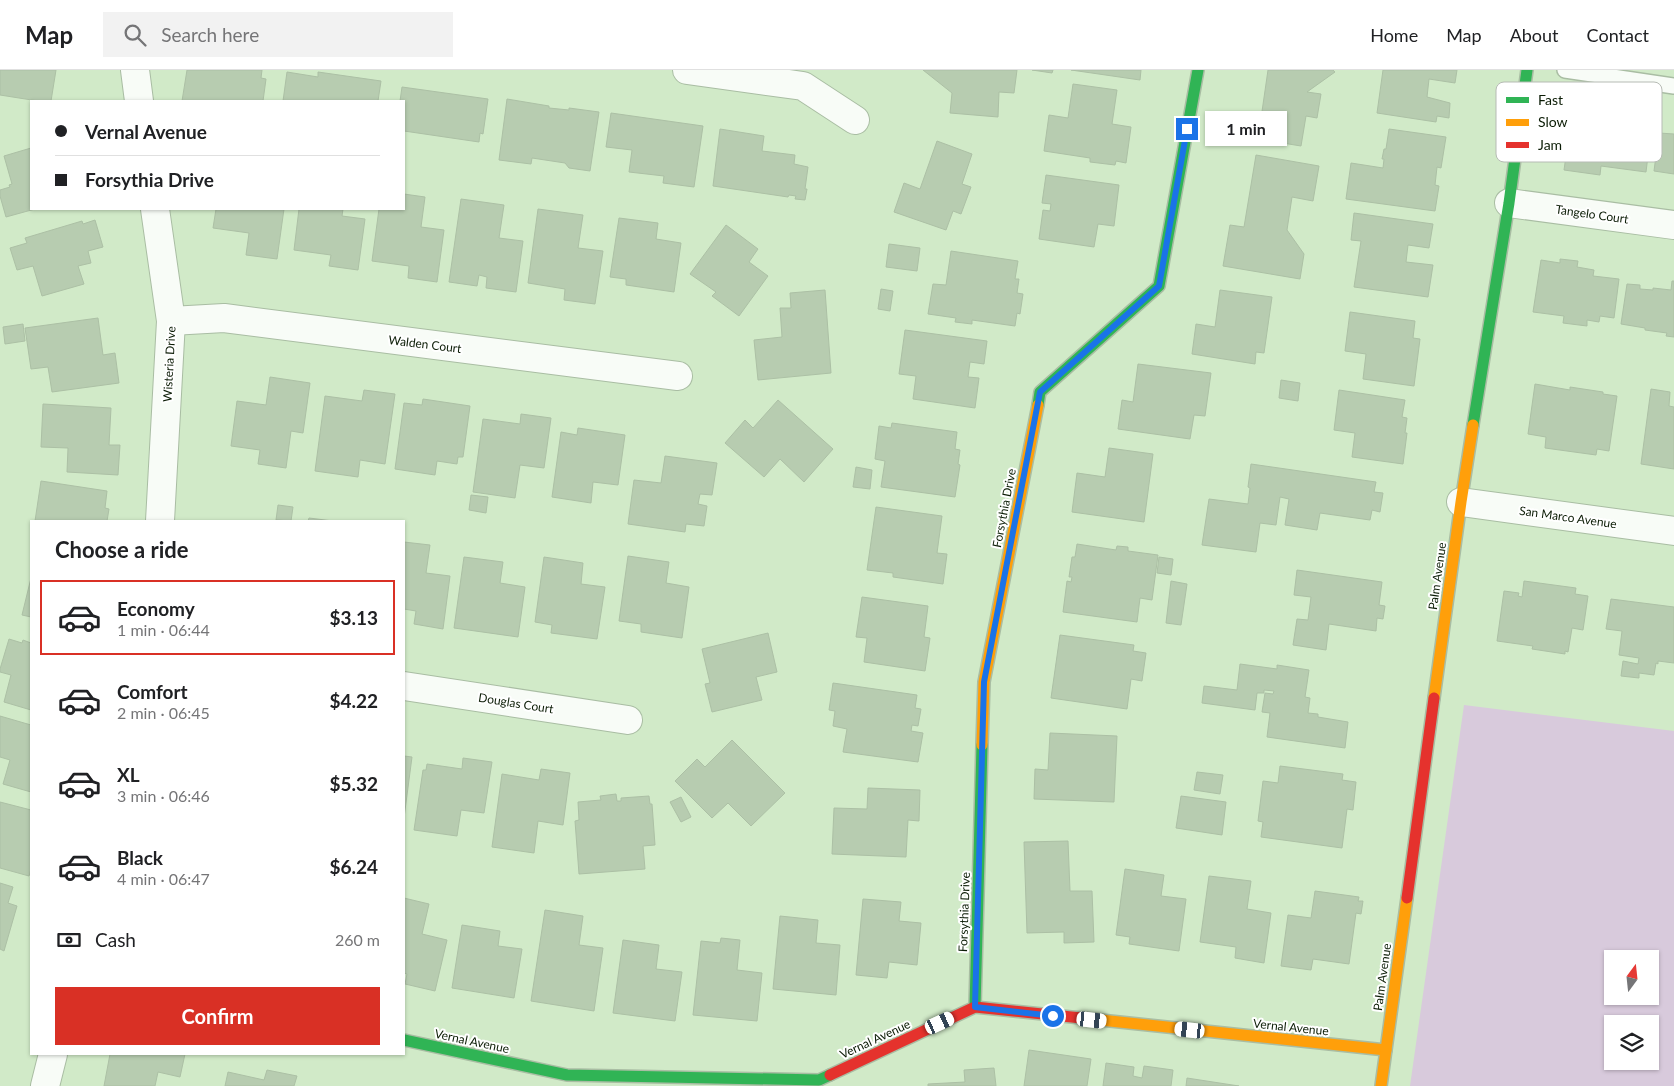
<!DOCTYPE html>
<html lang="en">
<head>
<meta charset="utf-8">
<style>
	body { margin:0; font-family:Lato,sans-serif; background:#f2f2f2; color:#202124; height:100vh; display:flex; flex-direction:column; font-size:19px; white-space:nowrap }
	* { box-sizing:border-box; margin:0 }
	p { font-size:16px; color:#757577 }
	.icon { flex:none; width:28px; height:28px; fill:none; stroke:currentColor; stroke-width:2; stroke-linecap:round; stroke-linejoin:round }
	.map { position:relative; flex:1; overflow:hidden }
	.drawer { position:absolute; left:30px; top:450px; width:375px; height:535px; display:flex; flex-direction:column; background:#fff; border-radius:0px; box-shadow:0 1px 4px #0004 }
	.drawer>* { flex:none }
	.guide { position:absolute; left:30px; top:30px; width:375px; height:110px; border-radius:0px; box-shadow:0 1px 4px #0004; display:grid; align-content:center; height:110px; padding:0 25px; background:#fff }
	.needle { width:32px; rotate:15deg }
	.tools { position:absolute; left:1604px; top:880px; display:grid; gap:10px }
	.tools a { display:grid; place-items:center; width:55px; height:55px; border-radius:0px; background:#fff; box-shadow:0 1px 4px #0004; font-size:25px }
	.end { position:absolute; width:22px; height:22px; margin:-11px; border:6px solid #1a73e8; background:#fff; box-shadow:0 0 0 2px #fff }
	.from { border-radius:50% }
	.bubble { position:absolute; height:35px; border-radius:0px; background:#fff; box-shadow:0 1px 4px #0004; font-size:16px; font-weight:700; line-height:35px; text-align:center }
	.car { position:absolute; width:15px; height:30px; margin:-15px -8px; border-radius:6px; box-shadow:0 0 4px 1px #0007; background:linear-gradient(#fff 24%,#345 0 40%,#fff 0 76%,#345 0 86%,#fff 0) }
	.guide b { display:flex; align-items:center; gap:18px; height:48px; font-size:19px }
	.guide b+b { border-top:1px solid #e0e0e0 }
	.guide i { width:12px; height:12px; background:#202124 }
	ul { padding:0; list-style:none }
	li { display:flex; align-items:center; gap:15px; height:75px; margin:0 10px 8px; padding:0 15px; border:2px solid transparent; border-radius:0px }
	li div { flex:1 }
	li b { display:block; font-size:19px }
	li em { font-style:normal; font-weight:700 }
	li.current { border-color:#d93025 }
	li>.icon { width:45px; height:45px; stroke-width:1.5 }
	h2 { padding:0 25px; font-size:22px; line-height:60px }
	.pay { display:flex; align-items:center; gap:12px; height:55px; padding:0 25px; font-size:19px }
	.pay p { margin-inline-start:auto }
	.primary-button { display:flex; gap:10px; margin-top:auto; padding:10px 25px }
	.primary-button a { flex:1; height:58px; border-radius:0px; background:#d93025; color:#fff; font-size:20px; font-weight:700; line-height:58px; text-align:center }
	header { display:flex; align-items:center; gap:30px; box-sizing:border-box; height:70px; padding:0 25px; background:#fff; border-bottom:1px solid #e0e0e0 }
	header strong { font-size:24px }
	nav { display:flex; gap:28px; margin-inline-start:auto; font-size:18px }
	.search { width:350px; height:45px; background:#f2f2f2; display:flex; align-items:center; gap:12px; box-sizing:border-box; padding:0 18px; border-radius:0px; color:#757577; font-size:19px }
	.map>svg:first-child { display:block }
	.grass { fill:#d8cadc; fill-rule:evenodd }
	.building { fill:#b7ccb0; stroke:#acc0a5 }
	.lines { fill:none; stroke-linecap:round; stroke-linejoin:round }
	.lane-casing { stroke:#a9bda3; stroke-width:18 }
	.street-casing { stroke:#a9bda3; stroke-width:30 }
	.fast-casing { stroke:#a9bda3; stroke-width:14 }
	.slow-casing { stroke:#a9bda3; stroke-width:14 }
	.jam-casing { stroke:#a9bda3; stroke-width:14 }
	.lane { stroke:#f8fcf7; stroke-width:15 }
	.street { stroke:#f8fcf7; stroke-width:28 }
	.fast { stroke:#30b455; stroke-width:11 }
	.slow { stroke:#ff9f0a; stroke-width:11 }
	.jam { stroke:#e5322d; stroke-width:11 }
	.route { stroke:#1a73e8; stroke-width:6 }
	.labels { text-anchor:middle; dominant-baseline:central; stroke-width:4; stroke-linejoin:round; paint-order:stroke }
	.street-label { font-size:12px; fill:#0b1c05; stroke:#fff }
	.key { fill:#fff; stroke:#b6bbb4; stroke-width:1 }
	.key-label { font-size:14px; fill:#0b1c05 }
</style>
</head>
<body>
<header>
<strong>Map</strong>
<div class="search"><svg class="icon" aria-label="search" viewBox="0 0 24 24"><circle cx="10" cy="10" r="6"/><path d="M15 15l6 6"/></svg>Search here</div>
<nav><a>Home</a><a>Map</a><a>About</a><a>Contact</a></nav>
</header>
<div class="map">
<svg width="1674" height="1016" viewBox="0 0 1674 1016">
	<rect width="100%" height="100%" fill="#d1eac8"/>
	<path class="grass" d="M1464 635 1674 661V1016H1410ZM1612 889H1650V926H1612ZM1612 954H1650V991H1612Z"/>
	<g class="building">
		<path d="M0 0H56L51 31H38L0 25Z"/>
		<path d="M187 0H262L261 8 266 9 263 31H182Z"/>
		<path d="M923 0H1017L1014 23 999 22 998 47 950 43 952 23Z"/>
		<path d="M1032 0H1053L1052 3Z"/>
		<path d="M1071 0H1141L1140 10Z"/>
		<path d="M1268 0H1333L1335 2 1307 22 1321 24 1317 48 1306 46 1301 76 1258 69Z"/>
		<path d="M1383 0H1457L1455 13 1429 9 1427 27 1450 33 1449 48 1437 46 1436 52 1377 43Z"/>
		<path d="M287 2 318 7V2L381 11 378 31H283Z"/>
		<path d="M1073 14 1117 20 1112 54 1131 57 1126 93 1116 91 1115 95 1090 92V88L1044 81 1049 45 1068 48Z"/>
		<path d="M402 17 488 29 483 64 480 63 479 72 404 61V31H400Z"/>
		<path d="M507 29 549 36V38L569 40V38L599 42 590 101 569 98 565 93 532 88 531 94 499 90Z"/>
		<path d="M611 43 703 56 694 117 663 113 664 106 629 102 632 80 606 77Z"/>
		<path d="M1572 45 1606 50V53L1622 55 1621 57 1651 61 1646 102 1601 96 1600 105 1564 100Z"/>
		<path d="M720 59 764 66 762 81 795 85 794 94 808 97 805 119H807L805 130 795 129 796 126 789 125 788 127 713 116Z"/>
		<path d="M1389 59 1446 67 1441 98 1437 97 1435 115 1439 116 1435 141 1346 129 1351 93 1383 98 1384 89H1382L1384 79H1386Z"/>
		<path d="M1659 63 1674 64V104L1654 101Z"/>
		<path d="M937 71 972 84 962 114 971 117 961 144 953 141 946 160 894 142 904 113 920 119Z"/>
		<path d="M31 78V139H35L6 147 0 126V120L10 117 9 115 12 114 4 86Z"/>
		<path d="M1256 85 1319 96 1313 131 1292 127 1287 160 1304 184 1300 209 1223 196 1230 155 1244 157Z"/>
		<path d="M1046 105 1119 115 1114 156 1098 154 1094 177 1039 169 1043 140 1050 141 1051 134 1042 133Z"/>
		<path d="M404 124 425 127 421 157 444 160 437 212 408 208 409 196 372 191 379 139H404Z"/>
		<path d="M461 129 504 135 499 168 523 171 516 222 486 218 487 207 479 205 477 216 449 212Z"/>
		<path d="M216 139H284L277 189 246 185 249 163 213 158Z"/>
		<path d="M299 139H343L342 146 365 149 358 200 329 196 331 185 294 180Z"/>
		<path d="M538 139 583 145 578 178 603 181 595 234 564 230 565 219 528 213Z"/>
		<path d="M1354 143 1433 154 1429 178 1408 175 1406 192 1433 195 1428 227 1354 217 1361 171 1351 170Z"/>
		<path d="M619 148 658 153 656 169 681 173 674 222 626 215V209L610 207Z"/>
		<path d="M95 150 103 177 88 181 91 193 78 196 84 214 42 226 33 196 17 200 10 178 27 173 25 168 82 151 83 154Z"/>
		<path d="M726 155 758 179 749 192 768 206 739 246 712 226 716 222 690 204Z"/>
		<path d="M889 174 920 178 917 201 886 197Z"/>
		<path d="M951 181 1018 191 1015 209H1019L1017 223 1023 224 1020 244 1017 243 1015 256 972 250V254L955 252 956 248 928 244 933 214 946 215Z"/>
		<path d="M1560 189 1578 191 1577 197 1594 200 1593 206 1619 209 1614 248 1600 246 1599 252 1587 250V256L1563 253 1564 246 1533 242 1541 190 1560 193Z"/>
		<path d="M1672 211H1674V267L1666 266 1667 263 1645 260V258L1621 254 1627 214 1640 215V219L1653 220V218L1671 220Z"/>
		<path d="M881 219 893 221 890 241 878 239Z"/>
		<path d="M825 220 831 303 758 310 754 270 782 267 780 238H791L790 223Z"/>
		<path d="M1220 220 1272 227 1264 283 1256 282 1255 294 1192 284 1196 254 1215 257Z"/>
		<path d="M1350 242 1415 251 1413 268 1420 269 1414 316 1363 309 1366 284 1345 281Z"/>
		<path d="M98 248 103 285 115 283 119 313 52 322 48 297 31 299 25 258Z"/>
		<path d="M23 254 25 271 5 274 3 257Z"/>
		<path d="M905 260 987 271 984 294 970 292 968 307 979 308 975 338 913 329 916 306 899 304Z"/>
		<path d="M1138 294 1211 303 1205 346 1194 345 1190 369 1118 359 1122 330 1133 332Z"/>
		<path d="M270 307 310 313 303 363 291 361 286 398 258 394 260 380 231 376 237 331 266 335Z"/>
		<path d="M1281 310 1300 313 1298 331 1279 328Z"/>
		<path d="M1535 314 1570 320V317L1603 322V324L1617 326 1609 381 1597 379 1596 385 1545 378 1546 367 1528 364Z"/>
		<path d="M1651 319 1670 322 1669 336 1674 337V399L1641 394Z"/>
		<path d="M364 320 395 324 385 394 360 390 358 407 315 401 325 326 362 331Z"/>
		<path d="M1339 320 1405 330 1402 347 1407 348 1405 363H1407L1403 394 1352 387 1355 363 1334 360Z"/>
		<path d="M423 329 470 336 463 387H458L457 394 437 391 435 405 395 399 404 333 422 335Z"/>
		<path d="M778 330 833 379 804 412 780 389 764 407 725 373 745 350 753 358Z"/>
		<path d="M43 334 111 338 109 375H120L118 405 67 402 68 378 41 377Z"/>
		<path d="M521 344 551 348 544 398 520 395 515 428 473 422 483 349 520 354Z"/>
		<path d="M892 353 957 362 955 379 960 380 958 394 960 395 955 427 881 417 885 391 875 389 879 356 891 358Z"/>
		<path d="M578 358 625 365 618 415 593 412 591 433 552 427 561 362 577 365Z"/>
		<path d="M1109 378 1153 384 1144 452 1072 442 1077 403 1105 407Z"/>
		<path d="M665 386 717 393 712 425 700 424 698 434 707 436 704 456 686 454 685 462 628 454 634 410 661 413Z"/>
		<path d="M1251 394 1376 412 1374 422 1383 423 1380 442 1372 440 1370 450 1320 443 1317 460 1285 455 1289 429 1280 427 1276 455 1260 453 1256 482 1202 475 1209 429 1248 434 1250 418 1248 417Z"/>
		<path d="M856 397 872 400 870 419 853 417Z"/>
		<path d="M41 411 107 421 105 438 109 439 107 451H35Z"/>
		<path d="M471 425 488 427 486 443 469 440Z"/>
		<path d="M278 435 293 437 291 451 276 450Z"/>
		<path d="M876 437 942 446 937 483 947 484 943 514 893 507V503L867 500Z"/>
		<path d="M309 448 333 451H308Z"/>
		<path d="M404 472 430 475 426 503 450 506 443 559 414 554 416 541 404 539Z"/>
		<path d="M1077 474 1116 480 1117 476 1128 477V481L1158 485 1152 530 1140 528 1137 552 1063 542 1067 511 1071 512 1072 507H1069L1072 487H1075Z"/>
		<path d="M628 486 669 492 666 513 689 517 682 568 641 562V554L619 551Z"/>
		<path d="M464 487 503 492 500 513 525 517 518 567 454 558Z"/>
		<path d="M544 487 583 493 581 514 605 517 597 569 551 563 552 555 535 552Z"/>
		<path d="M1159 487 1173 489 1171 505 1157 503Z"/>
		<path d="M1297 500 1382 512 1379 535 1385 536 1383 549 1377 548 1376 561 1329 554 1326 580 1293 575 1297 549 1308 550 1311 527 1294 525Z"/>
		<path d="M31 508V547L22 545Z"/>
		<path d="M1171 511 1187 514 1181 555 1166 553Z"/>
		<path d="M1524 511 1576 518 1575 524 1588 526 1583 560 1572 558 1568 582 1565 581V584L1532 579 1533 576 1497 571 1504 521 1519 523 1518 526 1522 527Z"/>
		<path d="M862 527 928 536 924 567 930 568 925 601 864 592 867 568 856 567Z"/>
		<path d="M1611 529 1674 537V593L1658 591V594L1656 593 1654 605 1639 603V608L1621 606 1623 591 1638 594 1639 588 1619 585 1622 561 1606 559Z"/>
		<path d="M768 563 777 602 756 607 762 630 712 642 705 614 710 613 702 579Z"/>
		<path d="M1060 565 1134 575 1133 581 1146 583 1142 611 1131 609 1127 639 1051 628Z"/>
		<path d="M9 569 22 573 23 570 31 573V640L4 632 11 605 0 602V599Z"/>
		<path d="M1240 594 1277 599V595L1309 600 1305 627 1310 628 1308 643 1318 644V647L1348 652 1345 678 1267 667 1270 643 1262 642 1265 623 1273 624 1274 621 1264 620V623H1257L1255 640 1202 633 1204 616 1237 620Z"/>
		<path d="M833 613 917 625 915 638 921 639 918 656 912 655 911 661 923 663 918 692 843 682 847 659 833 656 835 641 829 640Z"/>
		<path d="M0 646 31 655V722L3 714 10 690 0 687Z"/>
		<path d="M1050 663 1117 666 1114 732 1034 729 1035 699 1048 700Z"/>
		<path d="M732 670 785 723 751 756 728 733 712 748 675 711 697 689 705 697Z"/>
		<path d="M404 686 412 687 404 748Z"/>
		<path d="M463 688 492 692 484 743 461 740 457 766 414 760 423 700H426L427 694 462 699Z"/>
		<path d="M1280 696 1343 704 1342 710 1356 712 1353 740 1347 739 1342 778 1261 767 1263 752 1258 751 1263 711 1278 713Z"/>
		<path d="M541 699 570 703 563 755 538 751 534 783 492 777 502 704 539 710Z"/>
		<path d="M1197 702 1223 705 1220 724 1194 720Z"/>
		<path d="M868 718 920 720 919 751 908 750 906 787 832 784 834 738 867 739Z"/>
		<path d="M616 724 617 731H621V728L649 726 650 734H652L655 775 643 776 645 799 579 804 575 751 579 750 578 732 601 730 600 726Z"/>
		<path d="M1181 726 1226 732 1222 765 1176 758Z"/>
		<path d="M681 727 691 747 681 752 670 732Z"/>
		<path d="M0 732 31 740V799L29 806 0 798Z"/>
		<path d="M1068 771 1070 821H1092L1094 872 1064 873V862L1027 863 1024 772Z"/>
		<path d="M1125 799 1164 805 1161 826 1186 829 1179 881 1129 874 1130 867 1116 865Z"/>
		<path d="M1209 806 1251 811 1247 839 1271 843 1264 893 1235 888 1236 877 1200 872Z"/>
		<path d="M0 813 13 817 8 833 17 836 4 881 0 879Z"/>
		<path d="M1315 821 1359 827 1358 831H1363L1361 844 1356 843 1349 894 1313 889 1311 900 1281 896 1288 845 1311 848Z"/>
		<path d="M404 828 429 834 422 864 447 870 435 921 405 914 407 904 404 903Z"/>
		<path d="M863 829 901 832 899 851 921 853 917 895 889 892 887 908 856 905Z"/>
		<path d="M545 840 583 846 579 875 603 878 594 941 531 931Z"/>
		<path d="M780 846 818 850 816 873 840 875 836 925 773 919Z"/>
		<path d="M462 855 500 861 498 876 522 879 514 928 452 918Z"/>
		<path d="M721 868 740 870 737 900 762 903 757 951 693 945 701 871 720 873Z"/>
		<path d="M623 870 659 875 656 899 682 902 675 951 613 943Z"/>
		<path d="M1029 980 1091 989 1087 1016H1024Z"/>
		<path d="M110 984H185L180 1007 158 1002 155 1016H104Z"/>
		<path d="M1106 993 1134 997 1133 1006 1142 1008 1144 996 1173 1000 1171 1016H1103Z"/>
		<path d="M994 998 996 1016H928V1014L965 1012 964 1000Z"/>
		<path d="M267 1000 297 1006 294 1016H225L228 1002 264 1010Z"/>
		<path d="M1187 1008 1239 1016H1186Z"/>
	</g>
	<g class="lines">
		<defs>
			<path id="lane" d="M1565 0 1674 16"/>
			<g id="street">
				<path d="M135 0 139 31"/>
				<path d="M687 0 803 16 855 50"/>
				<path d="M1509 133 1674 155"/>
				<path d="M155 139 171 251 160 451"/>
				<path d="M171 251 224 248 678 306"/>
				<path d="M1461 432 1674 461"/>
				<path d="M404 616 628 650"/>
				<path d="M45 1016 53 984"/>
			</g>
			<g id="fast">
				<path d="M1038 335 1040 322 1159 216 1198 0"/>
				<path d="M1473 355 1509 133 1527 0"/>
				<path d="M975 937 982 675"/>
				<path d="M404 970 567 1005 819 1010 830 1005"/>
			</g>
			<g id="slow">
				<path d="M1434 628 1461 432 1473 355"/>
				<path d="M982 675 984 612 1038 335"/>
				<path d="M1091 949 1386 980"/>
				<path d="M1381 1016 1407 828"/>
			</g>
			<g id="jam">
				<path d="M1407 828 1434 628"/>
				<path d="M830 1005 975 937 1091 949"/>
			</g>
		</defs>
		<use href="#lane" class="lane-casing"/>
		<use href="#street" class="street-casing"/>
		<use href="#fast" class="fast-casing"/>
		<use href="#slow" class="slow-casing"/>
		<use href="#jam" class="jam-casing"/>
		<use href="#lane" class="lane"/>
		<use href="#street" class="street"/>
		<use href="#fast" class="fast"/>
		<use href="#slow" class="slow"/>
		<use href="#jam" class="jam"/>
	</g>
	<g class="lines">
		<path class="route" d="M1053 946 975 937 984 612 1040 322 1159 216 1187 59"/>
	</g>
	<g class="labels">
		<g class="street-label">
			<text transform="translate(1592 144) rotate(8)">Tangelo Court</text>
			<text transform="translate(425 274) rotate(7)">Walden Court</text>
			<text transform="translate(169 294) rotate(-87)">Wisteria Drive</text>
			<text transform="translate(1004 438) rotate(-79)">Forsythia Drive</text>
			<text transform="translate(1568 447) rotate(8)">San Marco Avenue</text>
			<text transform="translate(1437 506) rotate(-82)">Palm Avenue</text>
			<text transform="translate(516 633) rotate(9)">Douglas Court</text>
			<text transform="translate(964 842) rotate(-88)">Forsythia Drive</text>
			<text transform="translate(1382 907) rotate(-82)">Palm Avenue</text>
			<text transform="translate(1291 957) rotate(6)">Vernal Avenue</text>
			<text transform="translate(875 969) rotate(-25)">Vernal Avenue</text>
			<text transform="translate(472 971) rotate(12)">Vernal Avenue</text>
		</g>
	</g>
	<rect x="1496" y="12" width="166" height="80" rx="8" class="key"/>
	<rect x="1506" y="27" width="23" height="6" fill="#30b455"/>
	<rect x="1506" y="49" width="23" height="7" fill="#ff9f0a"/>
	<rect x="1506" y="72" width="23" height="6" fill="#e5322d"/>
	<g class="key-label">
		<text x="1538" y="35">Fast</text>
		<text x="1538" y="57">Slow</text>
		<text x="1538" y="80">Jam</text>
	</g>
</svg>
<div class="tools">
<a><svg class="needle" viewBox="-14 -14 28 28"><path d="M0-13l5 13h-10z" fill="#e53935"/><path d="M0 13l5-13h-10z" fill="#757577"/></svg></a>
<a><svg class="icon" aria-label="layers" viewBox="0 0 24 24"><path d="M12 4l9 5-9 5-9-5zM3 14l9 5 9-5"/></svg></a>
</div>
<i class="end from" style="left:1053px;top:946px"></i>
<i class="end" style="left:1187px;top:59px"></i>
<div class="bubble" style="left:1205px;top:41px;width:82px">1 min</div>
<i class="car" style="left:1092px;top:950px;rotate:96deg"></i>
<i class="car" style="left:940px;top:953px;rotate:65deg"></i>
<i class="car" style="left:1190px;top:960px;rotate:276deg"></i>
<div class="guide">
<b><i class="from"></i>Vernal Avenue</b>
<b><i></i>Forsythia Drive</b>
</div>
<section class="drawer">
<h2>Choose a ride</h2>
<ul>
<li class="current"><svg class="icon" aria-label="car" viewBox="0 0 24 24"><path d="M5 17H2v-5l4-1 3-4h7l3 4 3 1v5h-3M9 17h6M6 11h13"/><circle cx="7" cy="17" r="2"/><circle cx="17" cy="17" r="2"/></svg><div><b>Economy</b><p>1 min · 06:44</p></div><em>$3.13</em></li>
<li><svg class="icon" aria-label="car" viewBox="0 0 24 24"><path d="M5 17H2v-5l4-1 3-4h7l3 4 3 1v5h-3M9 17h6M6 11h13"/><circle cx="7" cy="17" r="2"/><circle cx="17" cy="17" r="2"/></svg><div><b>Comfort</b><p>2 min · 06:45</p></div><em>$4.22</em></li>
<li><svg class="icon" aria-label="car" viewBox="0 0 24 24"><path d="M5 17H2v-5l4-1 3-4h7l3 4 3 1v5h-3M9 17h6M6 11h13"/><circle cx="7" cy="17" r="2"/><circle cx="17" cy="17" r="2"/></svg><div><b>XL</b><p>3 min · 06:46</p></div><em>$5.32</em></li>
<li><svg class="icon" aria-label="car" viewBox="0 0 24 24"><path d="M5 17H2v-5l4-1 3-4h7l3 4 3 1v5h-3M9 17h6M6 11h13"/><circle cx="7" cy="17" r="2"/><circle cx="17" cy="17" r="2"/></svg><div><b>Black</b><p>4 min · 06:47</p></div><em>$6.24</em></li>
</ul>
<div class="pay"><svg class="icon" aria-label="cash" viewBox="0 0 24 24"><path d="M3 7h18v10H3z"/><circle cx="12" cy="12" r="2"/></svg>Cash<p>260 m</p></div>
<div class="primary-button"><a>Confirm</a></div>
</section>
</div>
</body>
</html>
